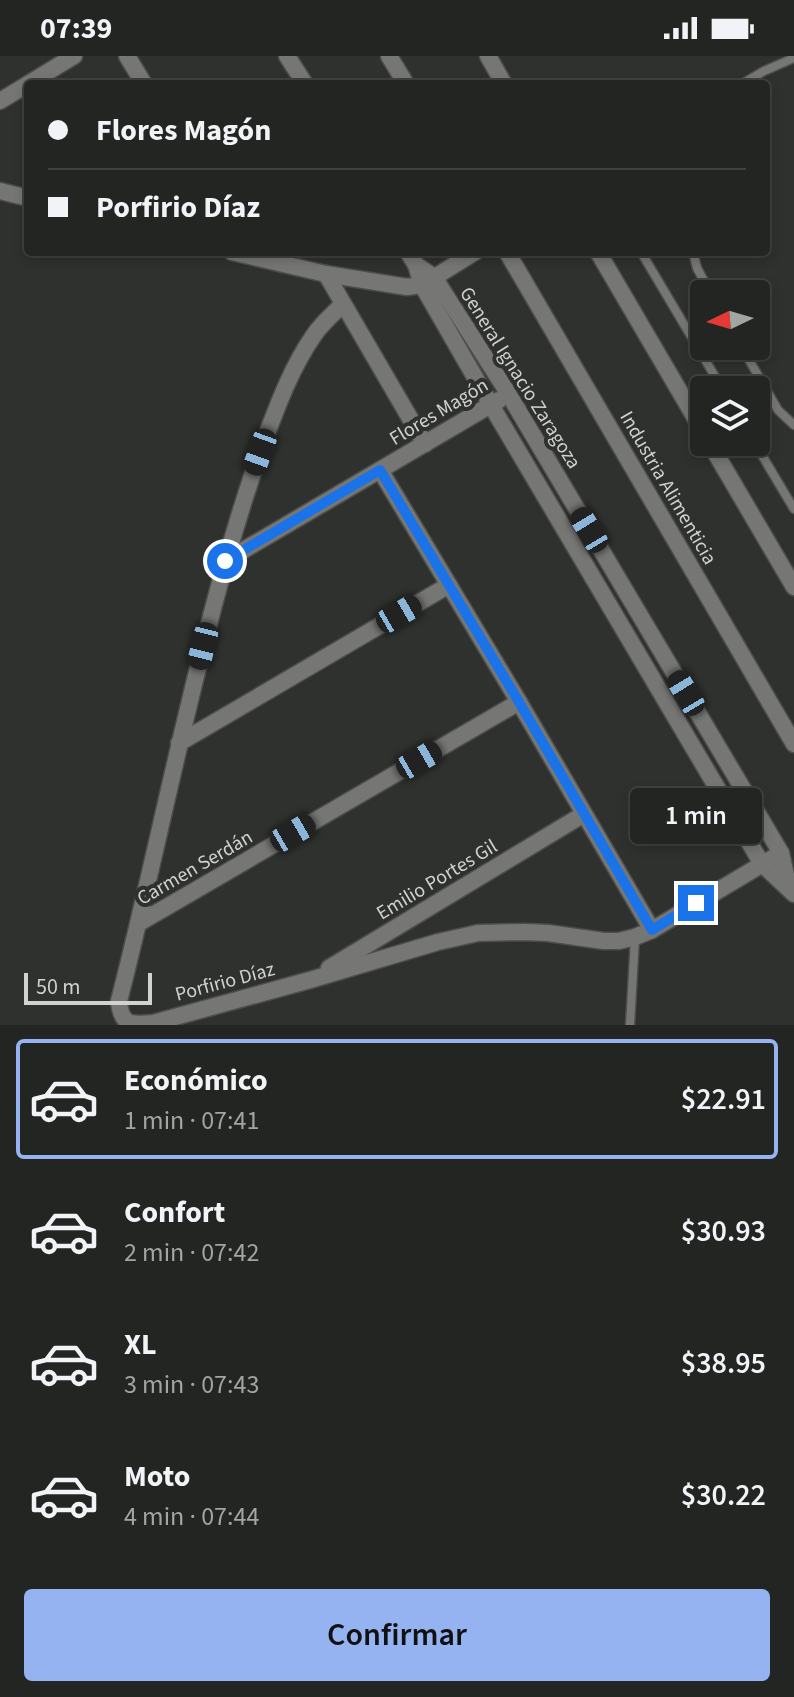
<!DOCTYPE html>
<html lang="es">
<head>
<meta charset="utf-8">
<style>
	body { margin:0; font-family:"Source Sans 3",sans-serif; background:#2f312f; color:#f1f3f6; height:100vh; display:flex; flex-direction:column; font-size:30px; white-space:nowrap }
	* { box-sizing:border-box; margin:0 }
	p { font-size:26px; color:#a3a5a5 }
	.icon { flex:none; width:44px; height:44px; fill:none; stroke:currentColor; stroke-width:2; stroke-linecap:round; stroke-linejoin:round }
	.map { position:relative; height:969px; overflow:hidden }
	.drawer { display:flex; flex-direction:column; background:#232522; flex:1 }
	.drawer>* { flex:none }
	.guide { position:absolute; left:24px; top:24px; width:746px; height:176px; border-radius:8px; box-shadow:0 4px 12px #0003,0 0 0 2px #404240; display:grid; align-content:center; height:176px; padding:0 24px; background:#232522 }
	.needle { width:52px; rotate:265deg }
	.fabs { position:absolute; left:690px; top:224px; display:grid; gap:16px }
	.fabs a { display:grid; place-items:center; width:80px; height:80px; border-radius:8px; background:#232522; box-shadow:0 4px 12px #0003,0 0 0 2px #404240; font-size:40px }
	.scale { position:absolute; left:24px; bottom:20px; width:128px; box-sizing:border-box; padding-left:8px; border:4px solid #d1d2d0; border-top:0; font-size:22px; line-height:28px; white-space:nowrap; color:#d1d2d0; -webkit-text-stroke:6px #2f312e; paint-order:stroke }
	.end { position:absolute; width:36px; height:36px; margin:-18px; border:10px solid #1a73e8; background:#fff; box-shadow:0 0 0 4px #fff }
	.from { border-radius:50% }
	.bubble { position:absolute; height:56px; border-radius:8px; background:#232522; box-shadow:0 4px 12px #0003,0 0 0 2px #404240; font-size:26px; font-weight:600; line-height:56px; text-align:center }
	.car { position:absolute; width:24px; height:48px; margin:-24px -12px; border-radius:10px; box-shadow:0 0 6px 2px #0007; background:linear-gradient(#222 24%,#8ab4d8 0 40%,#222 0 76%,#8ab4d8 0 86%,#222 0) }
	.guide b { display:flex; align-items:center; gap:28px; height:76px; font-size:30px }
	.guide b+b { border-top:2px solid #404240 }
	.guide i { width:20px; height:20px; background:#f1f3f6 }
	ul { padding:14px 0 0; list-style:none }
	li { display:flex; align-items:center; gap:24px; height:120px; margin:0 16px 12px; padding:0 8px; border:4px solid transparent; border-radius:8px }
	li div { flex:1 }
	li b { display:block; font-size:30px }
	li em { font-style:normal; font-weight:600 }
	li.active { border-color:#95b2f1 }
	li>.icon { width:72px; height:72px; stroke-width:1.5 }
	.action { display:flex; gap:16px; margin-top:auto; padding:16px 24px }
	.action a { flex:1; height:92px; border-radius:8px; background:#95b2f1; color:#111; font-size:32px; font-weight:600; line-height:92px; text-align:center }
	.status { display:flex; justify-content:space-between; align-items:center; height:56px; padding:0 40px; background:#232522; direction:ltr }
	.status svg { height:22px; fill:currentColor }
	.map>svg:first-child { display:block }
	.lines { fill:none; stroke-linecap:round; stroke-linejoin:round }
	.service-casing { stroke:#4c4e4b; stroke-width:11 }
	.minor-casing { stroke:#4c4e4b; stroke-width:19 }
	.tertiary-casing { stroke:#4c4e4b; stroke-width:19 }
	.service { stroke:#767775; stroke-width:8 }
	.minor { stroke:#767775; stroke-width:16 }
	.tertiary { stroke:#767775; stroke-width:16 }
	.route { stroke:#1a73e8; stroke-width:10 }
	.labels { text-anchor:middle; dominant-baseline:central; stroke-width:8; stroke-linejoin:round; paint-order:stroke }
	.street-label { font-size:20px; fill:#d1d2d0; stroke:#2f312e }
</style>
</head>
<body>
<div class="status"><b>07:39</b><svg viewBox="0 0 49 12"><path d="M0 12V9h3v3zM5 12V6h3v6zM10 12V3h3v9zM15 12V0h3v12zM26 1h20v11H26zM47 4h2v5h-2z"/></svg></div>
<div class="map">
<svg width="794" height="969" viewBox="0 0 794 969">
	<rect width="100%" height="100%" fill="#2f312e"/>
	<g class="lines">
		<defs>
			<g id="service">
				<path d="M742 28 764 15 794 2"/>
				<path d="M641 196 723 334"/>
				<path d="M693 196 697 212 711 238"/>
				<path d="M741 290 778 354 794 369"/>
				<path d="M754 386 794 453"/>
				<path d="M630 969 635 882"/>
			</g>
			<g id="minor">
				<path d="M127 0 144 28"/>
				<path d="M287 0 305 28"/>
				<path d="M28 28 74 0"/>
				<path d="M0 45 28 28"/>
				<path d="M0 135 28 142"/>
				<path d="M232 196 326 218 407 231 422 229 475 196"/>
				<path d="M408 196 416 209 422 229 491 349 762 808 794 838"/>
				<path d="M416 209 434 221 508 337 781 797 789 832"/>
				<path d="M326 218 425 388"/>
				<path d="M343 248C333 258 322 267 314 279 291 312 277 351 263 388 239 455 220 523 203 592 173 709 149 828 119 945 121 969 130 969 153 967L310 924 438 886 478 877 525 876 548 877 604 885H619L635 881 652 874 781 797"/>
				<path d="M380 414 519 646 652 874"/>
				<path d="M225 505 499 344"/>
				<path d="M179 687 449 529"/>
				<path d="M139 867 519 646"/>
				<path d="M329 912 584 758"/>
			</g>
			<g id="tertiary">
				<path d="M389 0 406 28"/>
				<path d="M488 0 504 28"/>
				<path d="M507 196 794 688"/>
				<path d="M598 196 704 377"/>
				<path d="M709 386 794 531"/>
			</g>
		</defs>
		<use href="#service" class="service-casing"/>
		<use href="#minor" class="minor-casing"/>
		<use href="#tertiary" class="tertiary-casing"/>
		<use href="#service" class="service"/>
		<use href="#minor" class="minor"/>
		<use href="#tertiary" class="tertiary"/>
	</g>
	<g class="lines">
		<path class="route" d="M225 505 380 414 519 646 652 874 696 847"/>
	</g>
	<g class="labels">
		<g class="street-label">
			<text transform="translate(520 322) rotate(58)">General Ignacio Zaragoza</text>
			<text transform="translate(439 356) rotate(-31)">Flores Magón</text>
			<text transform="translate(668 432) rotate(60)">Industria Alimenticia</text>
			<text transform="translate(195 812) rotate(-30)">Carmen Serdán</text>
			<text transform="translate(437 824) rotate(-31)">Emilio Portes Gil</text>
			<text transform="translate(225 926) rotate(-15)">Porfirio Díaz</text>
		</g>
	</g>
</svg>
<div class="fabs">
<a><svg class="needle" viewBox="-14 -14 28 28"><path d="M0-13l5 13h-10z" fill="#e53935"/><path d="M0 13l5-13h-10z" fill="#a3a5a5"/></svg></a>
<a><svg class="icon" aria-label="layers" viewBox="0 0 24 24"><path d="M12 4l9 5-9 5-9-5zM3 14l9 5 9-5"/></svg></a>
</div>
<div class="scale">50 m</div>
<i class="end from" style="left:225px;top:505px"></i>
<i class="end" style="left:696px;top:847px"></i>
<div class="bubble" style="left:630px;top:732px;width:132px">1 min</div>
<i class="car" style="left:260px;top:396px;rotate:200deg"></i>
<i class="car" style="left:589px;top:474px;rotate:329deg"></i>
<i class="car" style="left:399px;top:558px;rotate:60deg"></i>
<i class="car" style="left:203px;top:590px;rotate:194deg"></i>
<i class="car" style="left:686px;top:637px;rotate:329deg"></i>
<i class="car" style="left:419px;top:704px;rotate:60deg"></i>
<i class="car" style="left:293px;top:777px;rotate:60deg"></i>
<div class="guide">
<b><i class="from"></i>Flores Magón</b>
<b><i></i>Porfirio Díaz</b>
</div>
</div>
<section class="drawer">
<ul>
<li class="active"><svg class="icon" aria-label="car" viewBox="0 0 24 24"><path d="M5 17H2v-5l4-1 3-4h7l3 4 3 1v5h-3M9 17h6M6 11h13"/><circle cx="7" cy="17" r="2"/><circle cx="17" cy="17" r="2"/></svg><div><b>Económico</b><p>1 min · 07:41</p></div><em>$22.91</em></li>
<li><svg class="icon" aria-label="car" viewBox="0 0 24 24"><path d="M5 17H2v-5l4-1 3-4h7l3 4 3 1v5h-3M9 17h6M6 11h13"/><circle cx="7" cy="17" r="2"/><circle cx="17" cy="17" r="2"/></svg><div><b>Confort</b><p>2 min · 07:42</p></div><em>$30.93</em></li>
<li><svg class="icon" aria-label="car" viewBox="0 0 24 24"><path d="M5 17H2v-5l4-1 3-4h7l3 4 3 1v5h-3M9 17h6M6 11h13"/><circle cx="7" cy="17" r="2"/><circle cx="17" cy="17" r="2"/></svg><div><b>XL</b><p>3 min · 07:43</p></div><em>$38.95</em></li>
<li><svg class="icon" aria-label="car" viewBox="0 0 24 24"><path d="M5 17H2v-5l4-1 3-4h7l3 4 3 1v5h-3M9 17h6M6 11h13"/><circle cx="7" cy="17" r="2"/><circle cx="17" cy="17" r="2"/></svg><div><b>Moto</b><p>4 min · 07:44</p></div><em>$30.22</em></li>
</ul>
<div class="action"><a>Confirmar</a></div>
</section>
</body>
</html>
